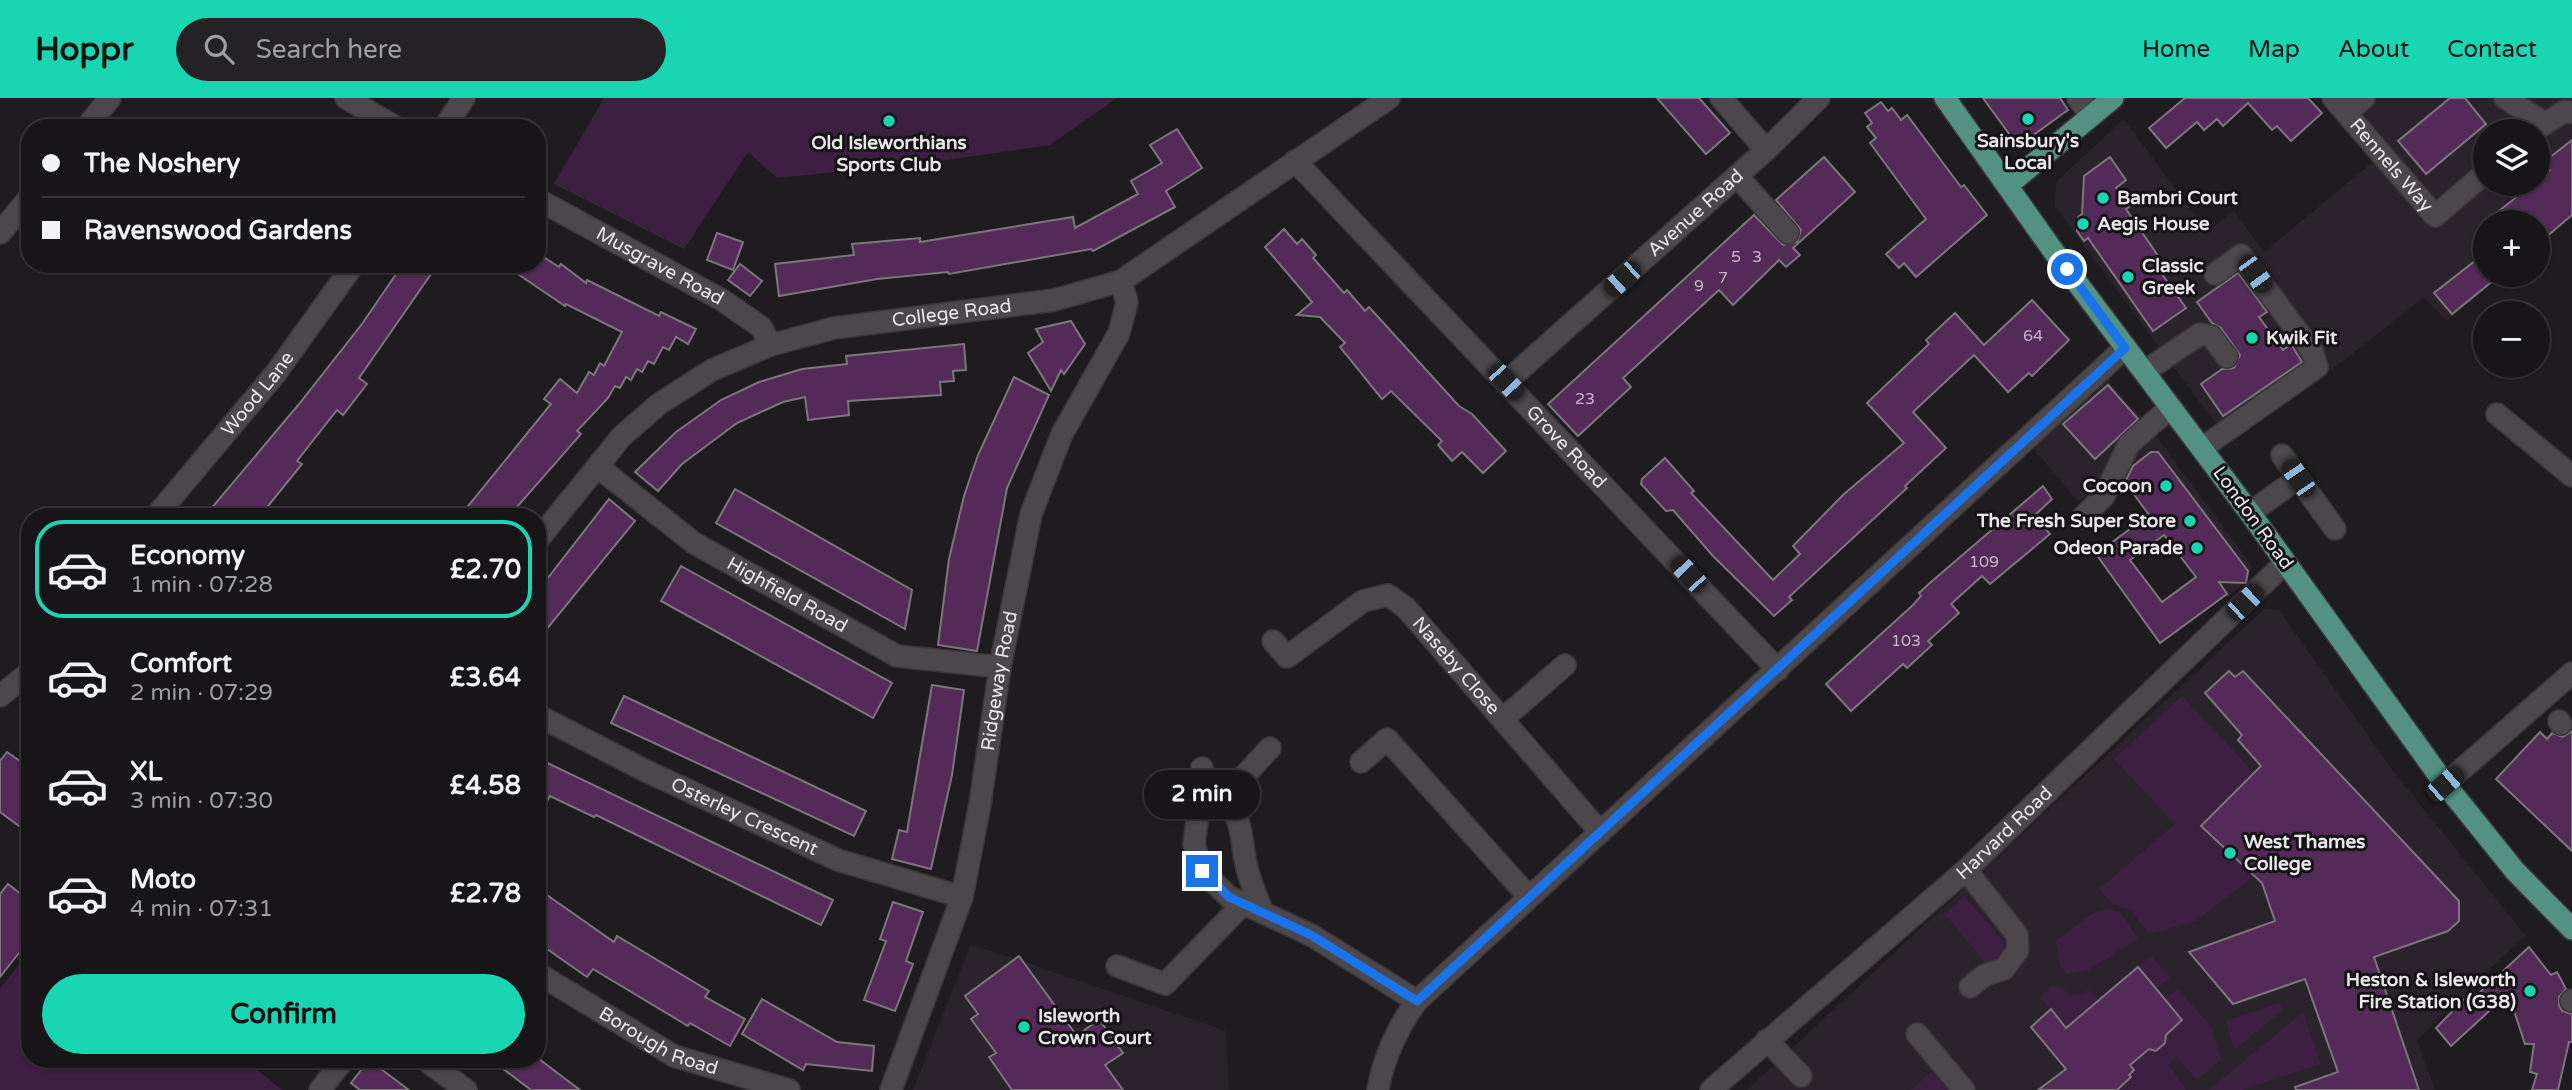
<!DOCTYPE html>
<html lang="en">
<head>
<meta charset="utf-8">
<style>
	body { margin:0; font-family:"Varela Round",sans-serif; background:#242224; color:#f1f3f6; height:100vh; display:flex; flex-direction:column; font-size:26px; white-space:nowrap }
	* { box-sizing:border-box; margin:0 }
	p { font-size:23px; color:#9e9fa1 }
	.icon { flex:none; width:38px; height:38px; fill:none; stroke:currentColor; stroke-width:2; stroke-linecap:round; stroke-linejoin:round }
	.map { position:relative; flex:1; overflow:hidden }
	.panel { position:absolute; left:21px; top:410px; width:525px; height:560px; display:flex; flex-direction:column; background:#171517; border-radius:28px; box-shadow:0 2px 5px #0004,0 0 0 2px #363436 }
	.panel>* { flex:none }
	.hud { position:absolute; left:21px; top:21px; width:525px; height:154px; border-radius:28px; box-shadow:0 2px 5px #0004,0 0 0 2px #363436; display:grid; align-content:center; height:154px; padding:0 21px; background:#171517 }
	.tools { position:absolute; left:2473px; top:21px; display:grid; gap:14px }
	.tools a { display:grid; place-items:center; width:77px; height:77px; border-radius:50%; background:#171517; box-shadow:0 2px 5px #0004,0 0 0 2px #363436; font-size:35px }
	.end { position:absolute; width:32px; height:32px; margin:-16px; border:9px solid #1a73e8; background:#fff; box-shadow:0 0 0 4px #fff }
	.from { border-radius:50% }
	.bubble { position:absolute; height:49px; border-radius:24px; background:#171517; box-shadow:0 2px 5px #0004,0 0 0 2px #363436; font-size:23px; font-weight:800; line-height:49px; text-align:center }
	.car { position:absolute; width:21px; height:42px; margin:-21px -10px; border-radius:9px; box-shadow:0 0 5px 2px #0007; background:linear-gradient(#222 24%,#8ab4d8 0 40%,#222 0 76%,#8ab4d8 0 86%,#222 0) }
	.hud b { display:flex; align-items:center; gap:24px; height:66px; font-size:26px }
	.hud b+b { border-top:2px solid #363436 }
	.hud i { width:18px; height:18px; background:#f1f3f6 }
	ul { padding:12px 0 0; list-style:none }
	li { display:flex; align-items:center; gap:21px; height:98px; margin:0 14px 10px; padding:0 7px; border:4px solid transparent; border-radius:28px }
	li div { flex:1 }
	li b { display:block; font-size:26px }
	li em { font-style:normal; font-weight:800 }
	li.active { border-color:#19d5b2 }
	li>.icon { width:63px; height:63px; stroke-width:1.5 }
	.button { display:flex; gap:14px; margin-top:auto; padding:14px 21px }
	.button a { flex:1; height:80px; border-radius:42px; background:#19d5b2; color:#111; font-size:28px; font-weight:800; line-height:80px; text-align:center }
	header { display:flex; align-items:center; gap:42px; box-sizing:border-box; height:98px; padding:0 35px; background:#19d5b2; color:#111 }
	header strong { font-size:33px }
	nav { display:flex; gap:38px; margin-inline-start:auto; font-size:24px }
	.search { width:490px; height:63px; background:#242224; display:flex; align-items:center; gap:18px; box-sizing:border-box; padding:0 24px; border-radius:38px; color:#9e9fa1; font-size:26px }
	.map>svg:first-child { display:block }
	.built { fill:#2a232b; fill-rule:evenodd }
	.green { fill:#3d1f41 }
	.building { fill:#532a58; stroke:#7b767b; stroke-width:2; fill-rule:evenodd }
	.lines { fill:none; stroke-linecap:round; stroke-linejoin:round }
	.minor-casing { stroke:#3a373a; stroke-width:24 }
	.major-casing { stroke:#3a373a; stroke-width:24 }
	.minor { stroke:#4b474b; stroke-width:21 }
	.major { stroke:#539183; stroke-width:21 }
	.route { stroke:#1a73e8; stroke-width:9 }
	.poi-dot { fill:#19d5b2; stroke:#161316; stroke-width:2.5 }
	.labels { text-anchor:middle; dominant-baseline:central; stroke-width:6; stroke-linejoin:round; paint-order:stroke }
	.number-label { font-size:16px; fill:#c4b7c5 }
	.poi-label { font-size:19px; font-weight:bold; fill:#e9e6e9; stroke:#161316; text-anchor:start }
	.street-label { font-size:19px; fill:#e9e6e9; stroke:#161316 }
</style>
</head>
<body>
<header>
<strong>Hoppr</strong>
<div class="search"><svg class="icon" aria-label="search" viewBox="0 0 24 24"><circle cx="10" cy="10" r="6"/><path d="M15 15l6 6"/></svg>Search here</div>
<nav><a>Home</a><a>Map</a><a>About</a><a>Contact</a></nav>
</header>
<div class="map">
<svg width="2572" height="992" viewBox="0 0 2572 992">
	<rect width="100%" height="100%" fill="#1f1c1f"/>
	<g class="built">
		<path d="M2357 0H2572V118L2538 147V124H2485V177H2502L2447 223 2424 199 2343 263 2230 345 2055 108 2056 88 2059 81 2124 21 2207 134 2234 113 2264 154 2374 63 2338 17ZM2485 33H2538V86H2485Z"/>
		<path d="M2107 282 2144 322 2252 468 2246 485 2226 500 2123 370 2078 404 2029 345Z"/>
		<path d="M2264 511 2279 512 2393 673 2525 837 2417 942 2435 992H1747Z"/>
		<path d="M971 846 1226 933 1229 992H913Z"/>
	</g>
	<g class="green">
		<path d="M604 0H1117L1050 47 933 64 777 80 748 54 684 151 554 86Z"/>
		<path d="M2182 598 2254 675V778L2196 823 2149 836 2131 813 2112 805 2099 791 2175 726 2114 661Z"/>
		<path d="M1964 798 2002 841 2004 857 1993 867 1986 866 1945 816Z"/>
		<path d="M2109 811 2121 815 2138 841 2088 872 2068 876 2060 867 2056 843 2093 815Z"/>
		<path d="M30 853V961H244L282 992H0V890Z"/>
		<path d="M2151 858 2170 880 2156 891 2138 869Z"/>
		<path d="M2054 887 2075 897 2090 892 2098 902 2066 930 2040 899Z"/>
		<path d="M2177 891 2211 928 2221 962 2197 982 2177 959 2168 966 2186 992H2115L2131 980 2129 977 2134 972 2130 967 2149 951 2156 953 2165 946 2166 937 2182 923 2165 901Z"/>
		<path d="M2279 905 2283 912 2234 952 2226 923Z"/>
		<path d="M2303 914 2321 966 2242 992H2209Z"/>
		<path d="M1932 973 1948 992H1911Z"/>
	</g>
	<g class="building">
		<path d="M1657 0H1699L1730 35 1706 56Z"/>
		<path d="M1983 0H2060L2068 12 2018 48Z"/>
		<path d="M2185 0H2308L2322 15 2291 43 2277 28 2272 32 2248 5 2223 28 2217 21 2204 32 2197 24 2166 50 2149 30Z"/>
		<path d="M2450 0H2465L2486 26 2426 76 2398 43Z"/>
		<path d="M1881 4 1888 13 1892 10 1901 22 1907 17 1961 89 1964 87 1987 117 1916 179 1904 165 1899 170 1886 156 1926 121 1870 45 1876 40 1867 29 1872 25 1865 15Z"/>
		<path d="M1177 31 1202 70 1166 93 1175 109 1093 153 1091 151 949 176 948 174 877 181 779 198 775 166 854 157 852 146 920 140V144L1073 119 1075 130 1138 96 1131 83 1162 65 1150 47Z"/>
		<path d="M2572 42V117L2538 146V124H2485L2533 86H2538V82L2550 72 2544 64Z"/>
		<path d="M1824 59 1855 94 1793 150 1800 157 1786 169 1779 162 1733 207 1719 192 1623 280 1631 289 1578 338 1548 306 1754 117 1783 147 1797 144 1801 132 1776 102Z"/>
		<path d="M2110 59 2126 82 2116 90 2129 109 2126 111 2163 165 2157 169 2186 210 2153 233 2088 140 2084 143 2077 133 2078 119 2082 116 2084 78Z"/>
		<path d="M1284 131 1297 146 1302 141 1316 157 1313 160 1344 195 1347 192 1365 213 1369 209 1459 308 1472 316 1506 353 1483 375 1462 354 1452 363 1438 347 1442 343 1391 293 1382 301 1340 249 1345 245 1320 219 1297 217 1312 204 1265 149Z"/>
		<path d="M717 135 743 144 733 172 707 162Z"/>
		<path d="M537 155 559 169 561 166 586 185 587 182 659 218 661 214 696 231 688 246 676 239 669 252 663 249 654 266 648 263 642 274 637 271 631 282 626 279 620 290 615 288 608 300 577 333 581 336 509 418H460L551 306 544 301 560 281 577 295 589 274 594 277 600 265 604 268 622 234 566 206 565 208 503 166H537Z"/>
		<path d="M2485 155V177H2500L2452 216 2434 195Z"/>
		<path d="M403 166H438L359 280 367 286 343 317 337 312 297 363 302 366 260 418H205L299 306 362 226Z"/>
		<path d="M740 166 762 183 750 198 728 182Z"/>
		<path d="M2238 175 2267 214 2259 219 2283 252 2291 246 2302 264 2223 318 2201 286 2222 271 2234 270 2240 257 2221 230 2212 225 2197 204Z"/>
		<path d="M2032 202 2069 242 2032 278 2029 275 2008 294 1974 257 1913 314 1946 350 1905 388 1907 390 1789 499 1792 502 1774 518 1713 458 1673 412 1666 413 1641 386 1642 381 1665 360 1694 393 1691 395 1773 482 1800 456 1793 448 1843 397 1904 345 1867 305 1929 246 1926 242 1955 215 1984 247Z"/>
		<path d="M1071 223 1085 246 1064 276 1061 272 1051 293 1028 255 1043 244 1036 231Z"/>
		<path d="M964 246 966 272 953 273 954 283 940 284 941 297 848 303 849 317 808 322 805 299 783 304 737 325 682 366 658 393 635 374 676 334 721 302 759 284 802 271 847 266 846 258Z"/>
		<path d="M1014 279 1049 297 1007 390 977 553 938 547 949 461 964 398 978 357Z"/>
		<path d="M2108 287 2138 321 2095 361 2063 326Z"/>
		<path d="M2151 354H2158L2248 473 2246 485 2219 484 2227 496 2160 545 2096 456 2149 417 2125 384 2133 368ZM2164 437 2196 479 2162 504 2130 462Z"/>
		<path d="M2043 388 2052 401 2034 418 2050 436 1990 486 1982 478 1951 506 1959 515 1928 543 1932 547 1907 570 1903 566 1851 613 1826 586 1913 507 1921 498 1919 495 1931 484Z"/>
		<path d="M735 391 912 492 905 531 716 425Z"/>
		<path d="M609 401 635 423 537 543V494Z"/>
		<path d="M681 468 892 585 873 620 661 503Z"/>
		<path d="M2229 573 2235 579 2243 573 2459 803V823L2448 833 2374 859 2419 992H2296L2295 989 2338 974 2305 881 2233 906 2189 854 2275 823 2262 785 2201 728 2261 668 2238 642 2242 637 2205 595Z"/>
		<path d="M932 587 964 592 952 677 931 771 892 761 899 732 907 734Z"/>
		<path d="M624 598 866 713 854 738 611 625Z"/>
		<path d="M2572 633V753L2496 681 2540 634 2547 641 2552 635 2563 639Z"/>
		<path d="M7 654 30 670V736L0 714V663Z"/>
		<path d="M537 660 833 802 821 827 596 717 594 719 550 698 537 721Z"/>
		<path d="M8 786 30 803V841L0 879V796Z"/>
		<path d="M537 790 614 844 617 838 709 893 705 899 745 921 730 948 690 925 688 928 593 871 587 879 537 844Z"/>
		<path d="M893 804 923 814 906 863 913 866 895 913 864 902 886 843 880 841Z"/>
		<path d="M2529 849 2551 877 2557 874 2566 891 2559 899V907L2562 913 2572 916V944H2569L2558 992H2532L2537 976 2530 974 2534 946H2525L2511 904 2502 910 2498 905 2451 948 2436 930 2472 893 2476 898Z"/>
		<path d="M1019 858 1077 938 1099 921 1123 955 1105 967 1123 992H1012L989 959 996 955 971 921 978 916 965 898Z"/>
		<path d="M2138 869 2182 922 2166 937 2165 945 2156 953 2149 951 2130 967 2134 972 2129 977 2131 979 2117 992H2038L2066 971 2031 929 2051 911 2066 930Z"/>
		<path d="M762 901 837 944 874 948 872 973 806 966 803 972 742 936Z"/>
		<path d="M490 961H539L580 992H531Z"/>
		<path d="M369 962 409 992H360L351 985Z"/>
	</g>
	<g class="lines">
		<defs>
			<g id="minor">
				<path d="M346 0 397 30"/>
				<path d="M1721 0 1766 52"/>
				<path d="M2078 0 2091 18"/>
				<path id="s1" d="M2333 0 2435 118 2485 75"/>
				<path d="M2505 0 2543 24"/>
				<path d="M2347 15 2364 0"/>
				<path d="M86 30 110 0"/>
				<path d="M444 30 464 0"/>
				<path d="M2535 32 2565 13 2572 15"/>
				<path id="s2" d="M1295 63 1778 572"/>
				<path d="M1737 78 1788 135"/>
				<path id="s3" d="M537 101 722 202 761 229 771 247"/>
				<path d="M0 135 30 99"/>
				<path d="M2144 274 2200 236 2211 238 2227 259"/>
				<path id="s4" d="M1506 284 1766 52 1819 0"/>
				<path d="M2497 316 2572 378"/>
				<path d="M2202 350 2317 269 2312 253 2241 157 2215 176"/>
				<path id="s5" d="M598 369 694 445 897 558 1000 569"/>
				<path d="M2298 380 2335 431"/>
				<path d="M2250 415 2298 380 2282 357"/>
				<path id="s6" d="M156 418 276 275 354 166"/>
				<path d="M2082 420 2104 398 2129 346 2171 309"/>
				<path id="s7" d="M537 443 622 338 659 306 712 272 771 247 834 230 1054 202 1121 183 1389 0"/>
				<path id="s8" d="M1273 543 1287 559 1363 503 1388 497 1406 510 1600 734"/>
				<path d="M0 598 30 574"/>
				<path id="s9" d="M537 617 644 672 838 762 962 799"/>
				<path d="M1503 621 1565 567"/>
				<path d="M2559 623 2561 626"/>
				<path d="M1361 664 1387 641 1529 799"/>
				<path d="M2445 686 2572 575"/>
				<path d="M1201 692 1202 670"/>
				<path d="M1223 701 1270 650"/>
				<path d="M1966 772 2017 837 2018 852 2004 871 1985 877 1970 889"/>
				<path d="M1262 813C1257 798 1249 782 1246 766 1238 726 1245 709 1201 692L1194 746 1202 773 1229 799 1311 837 1417 903"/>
				<path d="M1117 868 1165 886 1244 805"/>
				<path id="s10" d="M537 875 674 958 789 992"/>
				<path d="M2571 903 2572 902"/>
				<path d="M1917 936 1964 992"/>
				<path d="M1767 942 1801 978"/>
				<path d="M424 961 466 992"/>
				<path d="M320 992 344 961"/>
				<path id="s11" d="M891 992 962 799 980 706 1000 569 1031 416 1062 336 1119 235 1127 204 1121 183"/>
				<path d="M1378 992C1383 961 1398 928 1417 903L2125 250"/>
				<path id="s12" d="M1711 992 1966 772 2285 465"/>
			</g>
			<g id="major">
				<path d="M1945 0 2054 154 2250 415 2445 686 2515 773 2572 831"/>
				<path d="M2008 87 2113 0"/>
			</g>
		</defs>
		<use href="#minor" class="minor-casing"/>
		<use href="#major" class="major-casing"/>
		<use href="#minor" class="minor"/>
		<use href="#major" class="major"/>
	</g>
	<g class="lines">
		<path class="route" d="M1202 773 1229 799 1311 837 1417 903 2125 250 2067 171"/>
	</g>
	<g class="poi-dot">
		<circle cx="2028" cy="21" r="7"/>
		<circle cx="889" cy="23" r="7"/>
		<circle cx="2103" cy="100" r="7"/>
		<circle cx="2083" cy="126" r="7"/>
		<circle cx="2128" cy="179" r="7"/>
		<circle cx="2252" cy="240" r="7"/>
		<circle cx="2166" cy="388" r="7"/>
		<circle cx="2190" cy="423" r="7"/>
		<circle cx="2197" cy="450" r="7"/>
		<circle cx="2230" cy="755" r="7"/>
		<circle cx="2530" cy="893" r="7"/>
		<circle cx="1024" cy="929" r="7"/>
	</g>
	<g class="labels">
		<g class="number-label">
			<text x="1736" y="159">5</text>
			<text x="1757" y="159">3</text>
			<text x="1723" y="180">7</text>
			<text x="1699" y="188">9</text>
			<text x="2033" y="238">64</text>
			<text x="1585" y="301">23</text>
			<text x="1984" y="464">109</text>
			<text x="1906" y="543">103</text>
		</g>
		<g class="poi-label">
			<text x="2028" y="43" text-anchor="middle">Sainsbury's<tspan x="2028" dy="22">Local</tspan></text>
			<text x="889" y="45" text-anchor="middle">Old Isleworthians<tspan x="889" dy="22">Sports Club</tspan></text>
			<text x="2117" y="100">Bambri Court</text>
			<text x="2097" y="126">Aegis House</text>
			<text x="2142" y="168">Classic<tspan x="2142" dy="22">Greek</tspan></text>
			<text x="2266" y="240">Kwik Fit</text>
			<text x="2152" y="388" text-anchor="end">Cocoon</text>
			<text x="2176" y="423" text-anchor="end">The Fresh Super Store</text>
			<text x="2183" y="450" text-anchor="end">Odeon Parade</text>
			<text x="2244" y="744">West Thames<tspan x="2244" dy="22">College</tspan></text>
			<text x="2516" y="882" text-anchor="end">Heston &amp; Isleworth<tspan x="2516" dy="22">Fire Station (G38)</tspan></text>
			<text x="1038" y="918">Isleworth<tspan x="1038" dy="22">Crown Court</tspan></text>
		</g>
		<g class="street-label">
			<text stroke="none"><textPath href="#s1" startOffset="89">Rennels Way</textPath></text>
			<text stroke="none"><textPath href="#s4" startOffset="254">Avenue Road</textPath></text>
			<text stroke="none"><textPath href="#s3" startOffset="140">Musgrave Road</textPath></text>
			<text stroke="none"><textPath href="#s7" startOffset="495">College Road</textPath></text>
			<text stroke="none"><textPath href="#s6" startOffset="159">Wood Lane</textPath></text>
			<text stroke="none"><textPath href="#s2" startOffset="394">Grove Road</textPath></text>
			<text transform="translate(2253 420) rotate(54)">London Road</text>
			<text stroke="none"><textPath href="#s5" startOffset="229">Highfield Road</textPath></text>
			<text stroke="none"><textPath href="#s8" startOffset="240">Naseby Close</textPath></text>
			<text stroke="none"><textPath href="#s11" startOffset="425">Ridgeway Road</textPath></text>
			<text stroke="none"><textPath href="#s9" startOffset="231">Osterley Crescent</textPath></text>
			<text stroke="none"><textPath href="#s12" startOffset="390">Harvard Road</textPath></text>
			<text stroke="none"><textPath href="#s10" startOffset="140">Borough Road</textPath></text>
		</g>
	</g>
</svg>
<div class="tools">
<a><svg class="icon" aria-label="layers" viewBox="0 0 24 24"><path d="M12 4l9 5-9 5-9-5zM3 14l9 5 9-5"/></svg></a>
<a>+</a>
<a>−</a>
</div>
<i class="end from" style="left:2067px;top:171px"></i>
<i class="end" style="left:1202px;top:773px"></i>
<div class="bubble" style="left:1144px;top:672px;width:116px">2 min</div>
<i class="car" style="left:2255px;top:176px;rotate:144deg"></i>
<i class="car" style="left:1622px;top:181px;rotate:228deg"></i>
<i class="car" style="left:1506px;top:284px;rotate:137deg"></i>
<i class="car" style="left:2298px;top:380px;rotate:326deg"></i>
<i class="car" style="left:1688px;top:476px;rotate:317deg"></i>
<i class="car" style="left:2245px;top:504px;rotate:46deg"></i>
<i class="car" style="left:2445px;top:686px;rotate:49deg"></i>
<div class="hud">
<b><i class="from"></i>The Noshery</b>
<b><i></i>Ravenswood Gardens</b>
</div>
<section class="panel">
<ul>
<li class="active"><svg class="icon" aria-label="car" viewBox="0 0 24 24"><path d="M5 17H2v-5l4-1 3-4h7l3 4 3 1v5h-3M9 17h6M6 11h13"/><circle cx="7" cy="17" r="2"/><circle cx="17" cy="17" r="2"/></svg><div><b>Economy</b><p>1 min · 07:28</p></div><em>£2.70</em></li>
<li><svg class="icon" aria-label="car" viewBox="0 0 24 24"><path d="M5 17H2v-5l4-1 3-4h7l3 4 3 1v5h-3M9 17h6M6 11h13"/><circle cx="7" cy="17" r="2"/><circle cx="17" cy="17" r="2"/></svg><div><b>Comfort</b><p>2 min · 07:29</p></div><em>£3.64</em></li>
<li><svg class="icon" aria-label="car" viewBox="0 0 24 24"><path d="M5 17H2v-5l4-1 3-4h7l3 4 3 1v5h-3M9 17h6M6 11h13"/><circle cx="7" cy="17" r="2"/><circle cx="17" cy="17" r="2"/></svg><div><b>XL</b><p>3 min · 07:30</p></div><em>£4.58</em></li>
<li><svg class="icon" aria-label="car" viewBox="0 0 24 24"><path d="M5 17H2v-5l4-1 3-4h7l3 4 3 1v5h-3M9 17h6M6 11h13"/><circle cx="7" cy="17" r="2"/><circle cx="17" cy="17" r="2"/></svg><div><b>Moto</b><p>4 min · 07:31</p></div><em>£2.78</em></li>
</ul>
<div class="button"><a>Confirm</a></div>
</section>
</div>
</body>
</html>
